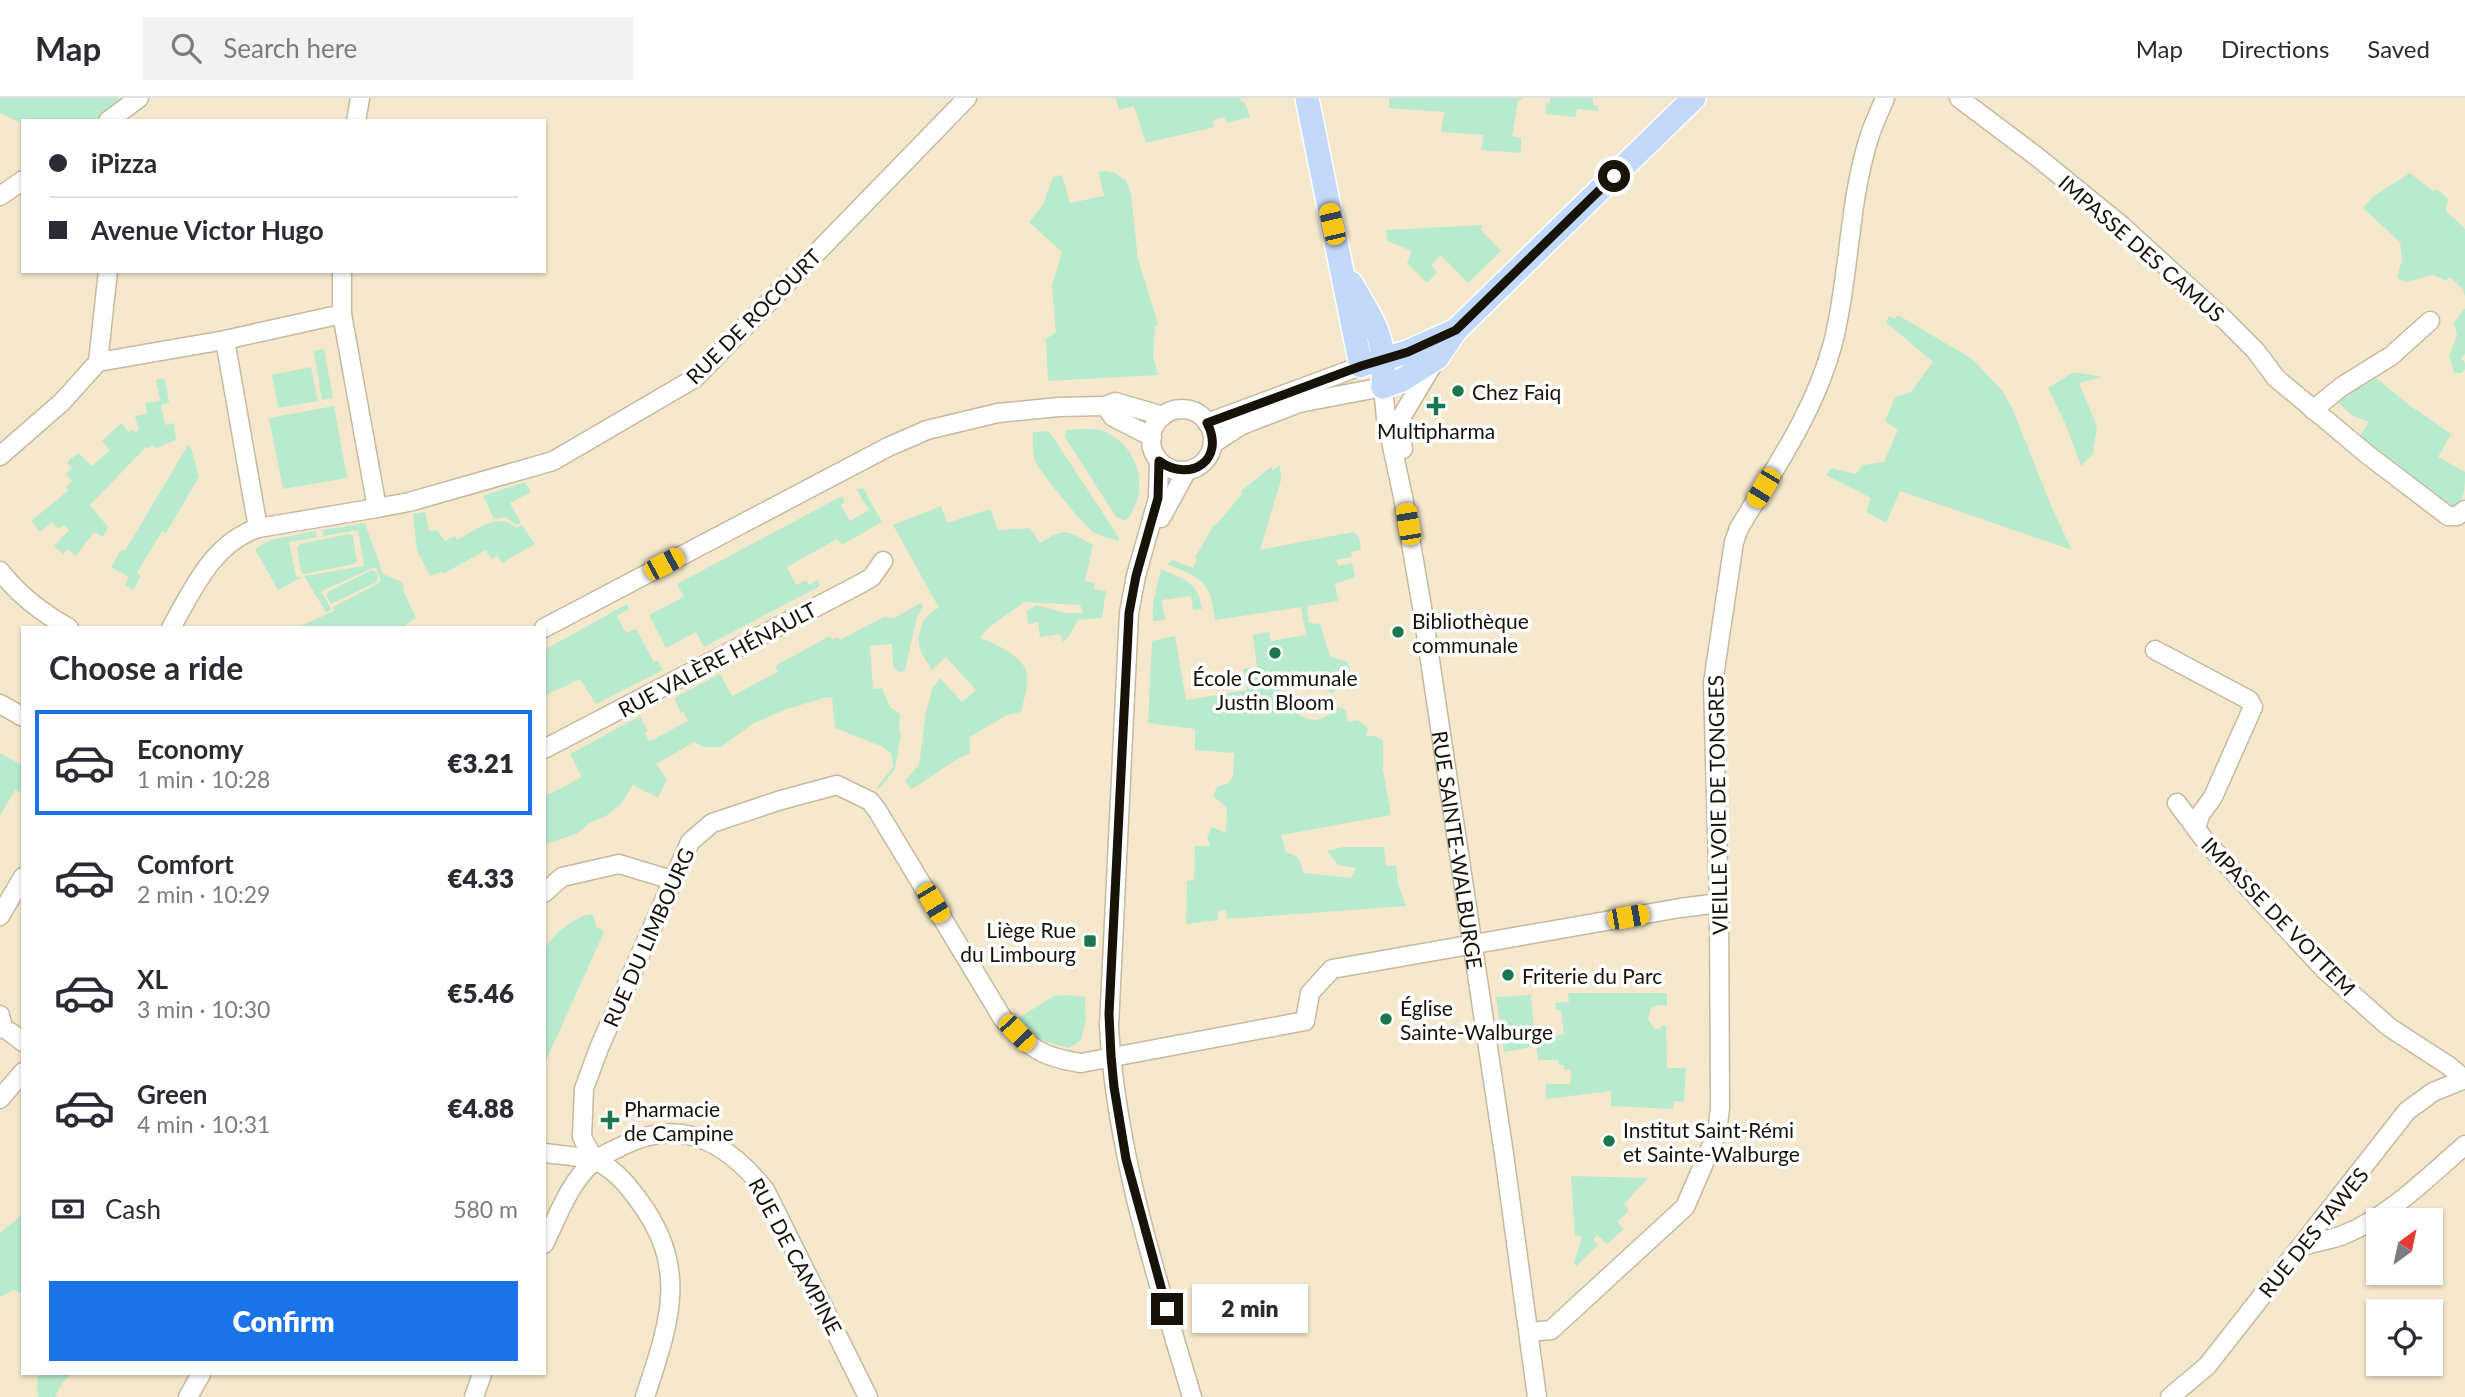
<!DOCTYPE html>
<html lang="en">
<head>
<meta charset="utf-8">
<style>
	body { margin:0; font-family:Lato,sans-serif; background:#f2f2f3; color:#2b2b33; height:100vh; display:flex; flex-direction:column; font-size:26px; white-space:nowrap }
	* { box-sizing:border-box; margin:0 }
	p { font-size:23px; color:#7c7c81 }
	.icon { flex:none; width:38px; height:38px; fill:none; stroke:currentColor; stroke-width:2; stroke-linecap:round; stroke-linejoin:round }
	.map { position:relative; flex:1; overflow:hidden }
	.side { position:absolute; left:21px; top:528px; width:525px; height:749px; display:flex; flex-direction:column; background:#fff; border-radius:0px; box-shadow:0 2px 5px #0004 }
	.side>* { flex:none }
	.banner { position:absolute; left:21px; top:21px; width:525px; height:154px; border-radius:0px; box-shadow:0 2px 5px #0004; display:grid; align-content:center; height:154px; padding:0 28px; background:#fff }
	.needle { width:46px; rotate:33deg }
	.fabs { position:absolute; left:2366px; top:1110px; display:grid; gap:14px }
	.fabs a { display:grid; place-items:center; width:77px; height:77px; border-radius:0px; background:#fff; box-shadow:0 2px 5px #0004; font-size:35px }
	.end { position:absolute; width:32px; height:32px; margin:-16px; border:9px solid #171309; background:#fff; box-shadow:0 0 0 4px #fff }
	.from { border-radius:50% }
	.bubble { position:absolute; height:49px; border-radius:0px; background:#fff; box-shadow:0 2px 5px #0004; font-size:23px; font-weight:800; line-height:49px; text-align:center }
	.car { position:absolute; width:21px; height:42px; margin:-21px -10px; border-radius:9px; box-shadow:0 0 5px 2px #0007; background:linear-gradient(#f5c518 24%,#345 0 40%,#f5c518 0 76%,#345 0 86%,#f5c518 0) }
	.banner b { display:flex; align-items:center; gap:24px; height:66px; font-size:26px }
	.banner b+b { border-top:2px solid #e1e1e2 }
	.banner i { width:18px; height:18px; background:#2b2b33 }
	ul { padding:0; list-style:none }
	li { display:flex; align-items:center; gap:21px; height:105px; margin:0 14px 10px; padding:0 14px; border:4px solid transparent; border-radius:0px }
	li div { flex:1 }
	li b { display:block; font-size:26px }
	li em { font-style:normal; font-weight:800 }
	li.on { border-color:#1a73e8 }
	li>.icon { width:63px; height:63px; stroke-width:1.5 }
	h2 { padding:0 28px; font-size:32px; line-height:84px }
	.pay { display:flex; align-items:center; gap:18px; height:77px; padding:0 28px; font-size:26px }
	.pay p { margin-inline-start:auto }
	.action { display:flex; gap:14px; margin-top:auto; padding:14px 28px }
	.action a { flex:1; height:80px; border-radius:0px; background:#1a73e8; color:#fff; font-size:28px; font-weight:800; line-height:80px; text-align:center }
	header { display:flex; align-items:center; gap:42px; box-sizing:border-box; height:98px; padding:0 35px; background:#fff; border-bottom:2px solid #e1e1e2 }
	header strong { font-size:33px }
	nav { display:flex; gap:38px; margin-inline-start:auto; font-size:24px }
	.search { width:490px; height:63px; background:#f2f2f3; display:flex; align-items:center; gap:18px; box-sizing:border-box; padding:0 24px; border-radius:0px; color:#7c7c81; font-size:26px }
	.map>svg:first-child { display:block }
	.green { fill:#b8ebcd }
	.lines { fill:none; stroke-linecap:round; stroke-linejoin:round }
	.minor-casing { stroke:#c6b99e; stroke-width:21 }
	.major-casing { stroke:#fff; stroke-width:26 }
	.minor { stroke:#fff; stroke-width:18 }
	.major { stroke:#c3d9fa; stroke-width:23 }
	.route { stroke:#171309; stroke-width:9 }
	.poi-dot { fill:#1c774c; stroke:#fff; stroke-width:2.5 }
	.labels { text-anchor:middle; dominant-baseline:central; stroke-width:7; stroke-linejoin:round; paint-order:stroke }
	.street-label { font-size:21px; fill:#171309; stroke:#fff }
	.poi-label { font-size:21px; fill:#171309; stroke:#fff; text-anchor:start }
</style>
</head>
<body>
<header>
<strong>Map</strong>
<div class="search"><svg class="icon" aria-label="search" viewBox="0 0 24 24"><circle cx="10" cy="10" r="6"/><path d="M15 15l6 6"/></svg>Search here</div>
<nav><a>Map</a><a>Directions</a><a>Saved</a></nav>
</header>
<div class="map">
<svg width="2465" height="1299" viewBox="0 0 2465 1299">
	<rect width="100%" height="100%" fill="#f6e8cd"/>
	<g class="green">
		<path d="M0 0H139L108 23H23V26L0 15Z"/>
		<path d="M1116 0H1240L1241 4 1245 5 1250 19 1227 25 1224 19 1212 23 1214 29 1146 45 1134 8 1119 12Z"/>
		<path d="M1389 0H1524L1518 3 1512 38 1521 40V55L1481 52 1483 37 1441 34 1444 14 1389 10Z"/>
		<path d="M1550 0H1593V7L1599 8 1598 13 1577 11 1576 19 1545 16 1546 6 1550 5Z"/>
		<path d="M1106 73 1115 75 1126 83 1131 96 1138 161 1158 226 1155 228 1153 258 1158 277 1048 283 1046 241 1056 234 1052 188 1062 154 1029 124 1043 107 1053 79 1062 77 1070 105 1104 98 1099 74Z"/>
		<path d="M2410 75 2433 93 2437 91 2448 101 2446 113 2465 131V199L2463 191 2450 179 2446 183 2433 177 2406 184 2397 180 2402 162 2400 144 2363 110 2374 98Z"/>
		<path d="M1482 127 1481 132 1501 153 1468 185 1441 157 1431 167 1437 175 1427 185 1407 165 1412 153 1387 143 1386 132Z"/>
		<path d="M2465 210V256L2461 260 2465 265V271L2462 275H2454L2449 258 2457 238 2454 225Z"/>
		<path d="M1898 217 1972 261 2002 292 2013 312 2052 410 2072 452 1900 393 1886 425 1866 414 1871 400 1826 377 1832 370 1855 376 1863 367 1884 364 1898 332 1885 323 1895 299 1911 294 1933 264 1886 224 1889 218 1894 221Z"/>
		<path d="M324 251 333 300 322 302 314 253Z"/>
		<path d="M311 269 318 303 278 310 272 277Z"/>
		<path d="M2074 274 2102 279 2079 285 2097 328 2093 356 2081 368 2066 327 2048 290Z"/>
		<path d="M2369 274 2409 307 2451 336 2438 359 2465 374C2465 389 2465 406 2452 411L2356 343 2369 324 2351 317 2333 299Z"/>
		<path d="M165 280 169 305 161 307 165 327 174 325 176 342 156 350 153 347 148 351 146 349 90 407 108 429 103 439 94 434 76 458 68 451 63 456 54 448 69 432 64 427 58 431 52 424 40 434 31 423 69 392 66 389 72 383 66 376 72 370 67 364 78 355 92 368 110 352 102 343 121 325 129 334 133 331 135 334 139 332 135 318 147 316 145 305 160 303 156 282Z"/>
		<path d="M334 308 347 380 283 391 269 320Z"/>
		<path d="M1083 331C1090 331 1098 331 1105 334 1140 349 1150 394 1126 423L1116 419 1065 339 1066 332Z"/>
		<path d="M1049 333 1118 438 1119 443C1111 440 1101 438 1093 434 1085 429 1037 371 1035 362 1032 353 1033 343 1033 334Z"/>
		<path d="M188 347 191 350 199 379 166 435 162 433 137 475 141 478 133 492 125 487 129 479 111 469 121 452 125 453Z"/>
		<path d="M1280 367 1281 382 1260 452 1353 434 1359 439 1361 452 1351 454 1352 459 1336 462 1338 468 1352 465 1355 479 1335 486 1338 503 1307 508 1309 525 1320 526 1330 558 1347 564 1355 582 1331 595 1308 579 1297 581 1279 591C1287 607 1302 628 1324 620 1329 618 1334 612 1338 609L1346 612 1348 624 1358 622 1368 630 1366 638H1375L1383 642V672L1391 717 1281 737 1286 754 1298 759 1304 775 1351 780 1356 770 1338 767 1327 753 1343 749H1384L1386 768 1396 767 1398 786 1406 808 1227 821 1226 812 1218 813V822L1186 826 1187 783 1194 782 1195 748H1210L1207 739 1212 729 1226 735 1227 710 1213 698 1217 689 1229 685 1233 678 1234 655 1195 652V631L1148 625 1152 543 1175 538 1186 602 1247 592 1243 571 1257 569 1253 537 1269 534 1271 543 1306 537 1301 509 1215 522C1210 481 1202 481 1167 466L1173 462 1193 470 1197 461 1195 460 1214 426 1216 427 1242 396 1241 393 1271 369 1273 372Z"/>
		<path d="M525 384 531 394 510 405 521 425 517 427 505 419 494 421 483 398Z"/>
		<path d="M863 390 882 424 842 447 837 441 787 469 796 487 806 482 809 487 817 482 820 488 704 549 696 534 666 550 649 517 684 499 677 486 842 398 845 404 841 407 850 423 869 412 856 391Z"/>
		<path d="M941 408 947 425 990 411 998 432 1030 430 1040 445C1067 428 1067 433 1093 447L1085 483 1095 485 1094 491 1106 493 1102 520 1078 522 1069 538 1063 544 1061 536 1040 539 1038 524 1028 526 1027 513 1036 507 1066 515H1083L1080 507 1024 504C1009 517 990 524 980 540 993 544 1022 558 1026 573 1029 585 1024 602 1021 614L1007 617 970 639V655C948 664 932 680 911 691L905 683 919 667 926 614 932 591 940 580 962 604 976 592 946 559 932 572C927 564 921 556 919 547 917 532 925 514 939 510L893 427Z"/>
		<path d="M425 414 429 433 437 432 445 443 455 438 457 442C474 433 500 412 516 430L522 427 535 446 502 465 498 458 491 461 486 452 443 476 441 474 430 478 417 453 413 416Z"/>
		<path d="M365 425 383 476 400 483 404 488 403 492 416 520 401 530H296L334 513 333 509 379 485 381 482 376 470H373L324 492 321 494 332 512 326 514 304 478 364 468 358 432 323 438 322 432Z"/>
		<path d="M316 433 317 439 289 444 296 479H302L278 492 255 451 270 442Z"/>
		<path d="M349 436 353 438 357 463 354 466 304 476 301 474 297 450 300 446Z"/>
		<path d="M1161 471C1184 482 1198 483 1202 511L1193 512 1191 498 1162 502 1165 522 1153 523V506Z"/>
		<path d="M372 472 376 474 378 479 377 484 331 506 326 497 329 493Z"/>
		<path d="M921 505 923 509 917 519 905 572 902 574 897 573 893 567 892 546 870 548 873 591 882 590 890 609 900 616 899 631 901 636 895 671 879 691 878 688 893 669 891 655 881 648 835 630 832 600 827 599 787 611 754 625 721 649H704L694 644 656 666 667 681 658 700 633 687 621 706 606 718 589 725 578 735 544 747V699L582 679 570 656 640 618 648 633 645 635 649 643 654 641 688 623 684 614 681 615 674 600 720 576 732 598 778 574 775 568 830 538 832 542 838 539 840 542 884 519 894 520Z"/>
		<path d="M627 506 629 511 617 518 626 535 636 531 654 564 658 562 663 572 596 606 580 581 544 598V552Z"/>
		<path d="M0 655 23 668V696L15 692 0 718Z"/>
		<path d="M593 816 596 828 604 834 544 967V851L557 835 570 825 585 817Z"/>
		<path d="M1568 895H1667V908L1658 907 1651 910 1648 921 1654 930 1659 931 1662 928H1666L1667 970H1686L1684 1004 1674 1003 1673 1011 1611 1008V993L1546 1001V986H1570L1571 972H1564V967H1559L1558 962H1538L1536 948 1504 954 1496 899 1531 897 1535 940 1546 939 1547 946 1553 944 1552 938 1564 937 1561 912H1556L1555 905 1569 904Z"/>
		<path d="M1068 897 1085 899 1086 921 1081 942 1069 950C1048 946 1030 938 1015 922L1054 898Z"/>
		<path d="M1571 1078 1648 1080 1624 1106 1629 1112 1617 1124 1624 1131 1607 1146 1597 1137 1593 1142 1598 1147 1577 1168 1574 1165 1582 1139 1575 1137Z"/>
		<path d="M23 1116V1196L14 1192 0 1199V1135Z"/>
		<path d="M37 1276H71L62 1285 55 1299H38Z"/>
	</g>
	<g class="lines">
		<defs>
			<g id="minor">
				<path d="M1959 0 2036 58 2122 128 2226 223 2255 252 2276 280 2368 357 2448 418H2457L2465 412"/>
				<path d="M108 23 139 0"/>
				<path d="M356 23 360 0"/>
				<path d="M0 98 23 82"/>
				<path d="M225 242 258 430"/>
				<path d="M98 264 108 173"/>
				<path d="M1105 308 1113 319 1152 339"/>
				<circle cx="1182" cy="342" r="31"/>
				<path d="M2313 312 2341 289 2391 258 2430 223"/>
				<path d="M1207 325 1361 268"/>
				<path id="s1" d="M1214 345 1242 327 1299 305 1383 289 1386 320 1403 399 1422 509 1504 1056 1537 1299"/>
				<path d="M1403 351 1400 331 1402 318 1433 266"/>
				<path d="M0 358 62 304 98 264 225 242 342 216"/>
				<path d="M1159 363 1158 400 1136 478 1129 515 1109 928C1116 1055 1156 1178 1192 1299"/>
				<path d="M377 410 409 404 553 363 695 280 967 0"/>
				<path d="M1161 420 1186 374"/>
				<path d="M0 473C20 498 41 514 69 530"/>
				<path d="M171 530C193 491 213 445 258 430L377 410 342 216V173"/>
				<path d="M544 530 888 349 927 332 998 315 1059 309 1105 308 1115 304 1163 318"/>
				<path d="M2155 552 2249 602 2253 609 2213 699 2200 717 2196 730"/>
				<path d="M0 606 23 619"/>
				<path d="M544 651 862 485 872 479 883 463"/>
				<path d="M2177 705 2206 744 2325 872 2389 929 2449 968 2464 981"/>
				<path d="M544 795 562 779 619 766 672 782"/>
				<path d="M0 818 23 779"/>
				<path d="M0 917 3 930 0 931"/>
				<path d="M10 934 23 944"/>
				<path d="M0 1001 23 974"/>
				<path d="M544 1055C560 1057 577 1058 592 1062 611 1067 626 1085 637 1100 690 1169 670 1223 645 1299"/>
				<path d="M594 1062 582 1039 584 991 599 950 690 744 712 725 781 702 837 687 870 703 877 712 1003 921C1031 950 1040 959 1081 965L1305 923 1310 895 1332 871 1680 810 1719 805"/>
				<path d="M544 1146C558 1118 569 1085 593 1064 601 1057 613 1053 622 1048 681 1018 727 1044 765 1092L868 1299"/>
				<path d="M2301 1148C2315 1144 2330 1142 2343 1137 2390 1118 2428 1079 2465 1047"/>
				<path d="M1529 1234 1551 1232 1685 1109 1717 1035 1720 1010 1719 805 1713 585 1734 444 1739 430C1775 370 1815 313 1833 245 1850 178 1848 106 1869 40 1873 26 1880 13 1885 0"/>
				<path d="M188 1299 201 1276"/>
				<path d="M474 1299 482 1276"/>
				<path d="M2170 1299 2207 1268 2407 1013 2433 994 2465 981"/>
			</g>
			<g id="major">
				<path d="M1307 0 1361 268"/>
				<path d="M1351 185C1375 227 1386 238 1383 289"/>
				<path d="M1371 265 1407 254 1456 232"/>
				<path d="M1383 289 1402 282 1437 260 1456 232 1694 0"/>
			</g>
		</defs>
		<use href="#minor" class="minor-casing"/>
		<use href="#major" class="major-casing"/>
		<use href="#minor" class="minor"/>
		<use href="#major" class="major"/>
	</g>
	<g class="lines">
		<path class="route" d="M1167 1211 1126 1061 1114 989 1111 958 1109 916 1129 515 1136 478 1158 400 1159 363C1191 386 1226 361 1207 325L1361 268 1408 254 1456 232 1614 78"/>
	</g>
	<g class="poi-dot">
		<circle cx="1458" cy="293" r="7"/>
		<path d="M1432.5 297.5h7v7h7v7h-7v7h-7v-7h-7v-7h7z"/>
		<circle cx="1398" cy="534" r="7"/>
		<circle cx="1275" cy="555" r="7"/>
		<rect x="1083" y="836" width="14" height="14" rx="3.5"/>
		<circle cx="1508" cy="877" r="7"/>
		<circle cx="1386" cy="921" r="7"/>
		<path d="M606.5 1011.5h7v7h7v7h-7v7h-7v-7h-7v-7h7z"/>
		<circle cx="1609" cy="1043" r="7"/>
	</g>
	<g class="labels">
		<g class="street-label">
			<text transform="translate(2142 150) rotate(41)">IMPASSE DES CAMUS</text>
			<text transform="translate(753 218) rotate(-45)">RUE DE ROCOURT</text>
			<text transform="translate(717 561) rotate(-28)">RUE VALÈRE HÉNAULT</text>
			<text transform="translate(1717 707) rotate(-91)">VIEILLE VOIE DE TONGRES</text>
			<text stroke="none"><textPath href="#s1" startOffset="649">RUE SAINTE-WALBURGE</textPath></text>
			<text transform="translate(2279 818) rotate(46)">IMPASSE DE VOTTEM</text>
			<text transform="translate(648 839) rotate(-66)">RUE DU LIMBOURG</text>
			<text transform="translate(2313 1134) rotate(-51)">RUE DES TAWES</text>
			<text transform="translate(796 1158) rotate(62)">RUE DE CAMPINE</text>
		</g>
		<g class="poi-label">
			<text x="1472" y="293">Chez Faiq</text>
			<text x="1436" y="332" text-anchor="middle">Multipharma</text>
			<text x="1412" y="522">Bibliothèque<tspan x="1412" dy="24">communale</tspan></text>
			<text x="1275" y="579" text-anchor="middle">École Communale<tspan x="1275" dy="24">Justin Bloom</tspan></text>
			<text x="1076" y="831" text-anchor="end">Liège Rue<tspan x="1076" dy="24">du Limbourg</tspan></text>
			<text x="1522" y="877">Friterie du Parc</text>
			<text x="1400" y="909">Église<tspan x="1400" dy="24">Sainte-Walburge</tspan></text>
			<text x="624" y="1010">Pharmacie<tspan x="624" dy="24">de Campine</tspan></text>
			<text x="1623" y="1031">Institut Saint-Rémi<tspan x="1623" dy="24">et Sainte-Walburge</tspan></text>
		</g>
	</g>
</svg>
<div class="fabs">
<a><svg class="needle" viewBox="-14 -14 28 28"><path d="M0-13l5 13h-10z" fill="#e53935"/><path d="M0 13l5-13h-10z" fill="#7c7c81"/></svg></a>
<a><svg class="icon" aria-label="locate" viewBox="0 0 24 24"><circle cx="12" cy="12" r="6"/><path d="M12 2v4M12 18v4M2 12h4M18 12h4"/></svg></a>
</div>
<i class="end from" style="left:1614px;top:78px"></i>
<i class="end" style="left:1167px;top:1211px"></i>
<div class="bubble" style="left:1192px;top:1186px;width:116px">2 min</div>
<i class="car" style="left:1332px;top:126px;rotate:347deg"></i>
<i class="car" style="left:1763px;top:390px;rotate:211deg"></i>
<i class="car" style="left:1408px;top:426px;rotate:350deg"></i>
<i class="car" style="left:664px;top:466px;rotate:62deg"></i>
<i class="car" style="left:933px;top:805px;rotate:149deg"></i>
<i class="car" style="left:1628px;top:819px;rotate:80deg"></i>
<i class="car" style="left:1017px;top:935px;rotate:136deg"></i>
<div class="banner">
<b><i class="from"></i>iPizza</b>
<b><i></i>Avenue Victor Hugo</b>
</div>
<section class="side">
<h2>Choose a ride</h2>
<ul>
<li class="on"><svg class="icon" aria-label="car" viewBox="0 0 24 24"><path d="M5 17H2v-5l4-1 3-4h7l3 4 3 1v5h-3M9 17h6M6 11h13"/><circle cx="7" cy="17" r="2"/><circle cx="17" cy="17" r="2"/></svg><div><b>Economy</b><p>1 min · 10:28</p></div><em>€3.21</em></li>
<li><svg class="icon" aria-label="car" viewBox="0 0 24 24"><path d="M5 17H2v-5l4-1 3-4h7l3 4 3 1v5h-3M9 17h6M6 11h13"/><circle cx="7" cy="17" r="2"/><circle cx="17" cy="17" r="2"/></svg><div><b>Comfort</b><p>2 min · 10:29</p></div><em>€4.33</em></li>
<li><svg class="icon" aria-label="car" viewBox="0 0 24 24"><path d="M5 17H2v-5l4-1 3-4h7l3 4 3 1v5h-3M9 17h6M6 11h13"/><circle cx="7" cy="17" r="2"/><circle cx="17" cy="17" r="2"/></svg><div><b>XL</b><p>3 min · 10:30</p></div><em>€5.46</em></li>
<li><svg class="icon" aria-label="car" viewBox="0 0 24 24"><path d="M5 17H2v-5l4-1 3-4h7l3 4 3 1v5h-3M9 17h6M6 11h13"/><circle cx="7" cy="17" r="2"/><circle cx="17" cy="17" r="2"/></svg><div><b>Green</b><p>4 min · 10:31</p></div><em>€4.88</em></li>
</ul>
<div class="pay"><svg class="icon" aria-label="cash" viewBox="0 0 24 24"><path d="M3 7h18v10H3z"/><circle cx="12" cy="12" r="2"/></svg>Cash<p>580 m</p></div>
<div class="action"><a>Confirm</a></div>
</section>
</div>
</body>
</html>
